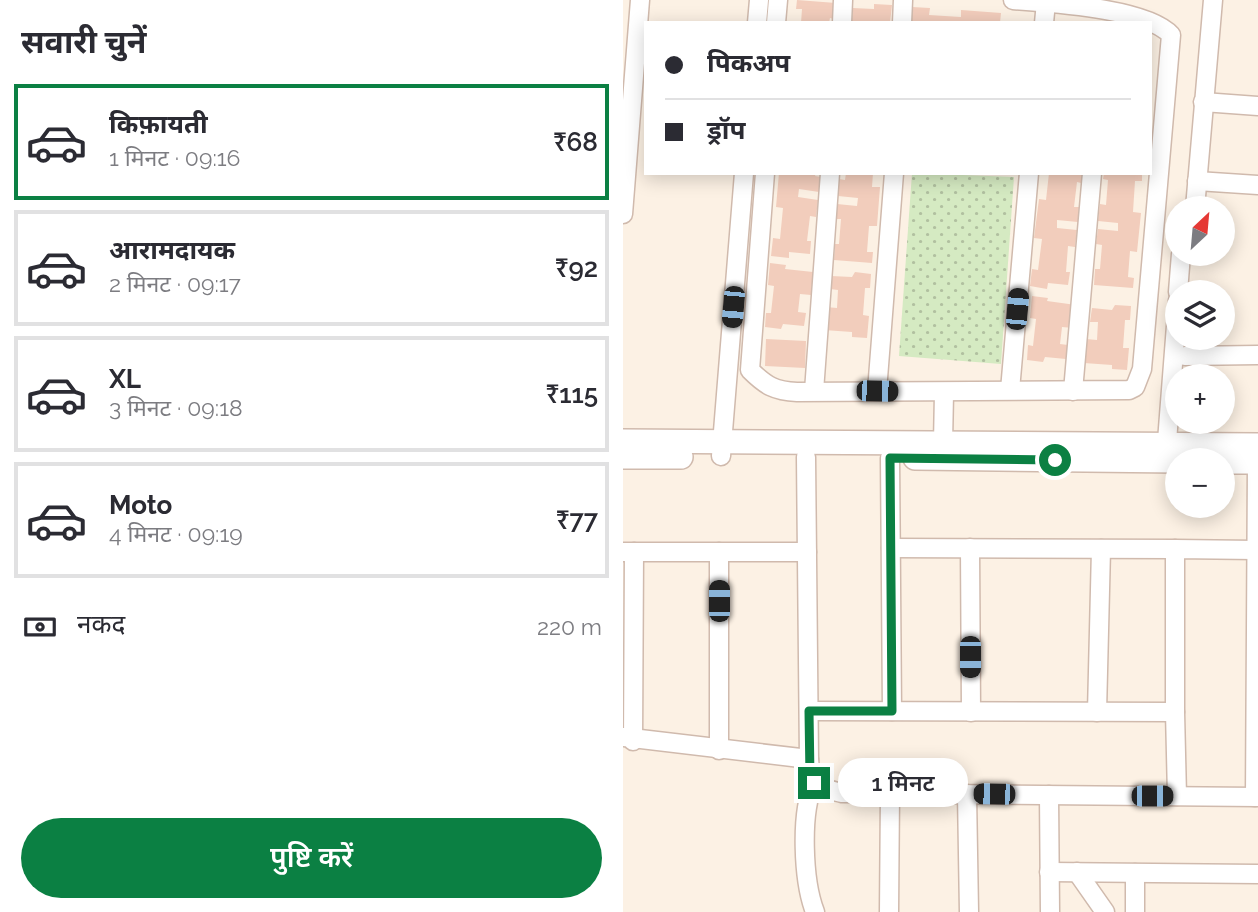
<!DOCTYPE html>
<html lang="hi">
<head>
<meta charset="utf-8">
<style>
	body { margin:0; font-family:Raleway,"Noto Sans Devanagari",sans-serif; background:#f7f7f7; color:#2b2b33; height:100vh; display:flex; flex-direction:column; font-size:26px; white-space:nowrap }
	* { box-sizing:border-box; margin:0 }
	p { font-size:23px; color:#7c7c81 }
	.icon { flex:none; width:38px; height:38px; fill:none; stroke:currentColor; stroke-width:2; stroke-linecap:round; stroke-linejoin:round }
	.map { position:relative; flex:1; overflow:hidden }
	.sheet { display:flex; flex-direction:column; background:#fff; width:623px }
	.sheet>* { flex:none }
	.top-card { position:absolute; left:21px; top:21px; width:508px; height:154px; border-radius:0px; box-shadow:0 4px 18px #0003; display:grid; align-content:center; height:154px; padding:0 21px; background:#fff }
	.needle { width:46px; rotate:26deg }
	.buttons { position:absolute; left:542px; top:196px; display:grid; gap:14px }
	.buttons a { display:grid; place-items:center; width:70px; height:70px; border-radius:50%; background:#fff; box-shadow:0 4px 18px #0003; font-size:35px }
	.end { position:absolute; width:32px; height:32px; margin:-16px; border:9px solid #0b8043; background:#fff; box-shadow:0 0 0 4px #fff }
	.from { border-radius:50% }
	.bubble { position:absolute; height:49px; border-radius:24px; background:#fff; box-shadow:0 4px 18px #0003; font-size:23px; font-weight:600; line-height:49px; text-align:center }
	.car { position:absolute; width:21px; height:42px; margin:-21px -10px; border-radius:9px; box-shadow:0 0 5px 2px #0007; background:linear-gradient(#222 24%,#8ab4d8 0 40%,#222 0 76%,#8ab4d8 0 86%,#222 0) }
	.top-card b { display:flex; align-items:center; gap:24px; height:66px; font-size:26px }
	.top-card b+b { border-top:2px solid #e1e1e2 }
	.top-card i { width:18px; height:18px; background:#2b2b33 }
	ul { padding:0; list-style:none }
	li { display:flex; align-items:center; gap:21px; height:116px; margin:0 14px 10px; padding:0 7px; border:4px solid #e1e1e2; border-radius:0px }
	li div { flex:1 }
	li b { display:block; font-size:26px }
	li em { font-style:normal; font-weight:600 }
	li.current { border-color:#0b8043 }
	li>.icon { width:63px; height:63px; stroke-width:1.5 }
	h2 { padding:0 21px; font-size:32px; line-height:84px }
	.pay { display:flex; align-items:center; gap:18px; height:77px; padding:0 21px; font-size:26px }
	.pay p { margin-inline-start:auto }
	.primary-button { display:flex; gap:14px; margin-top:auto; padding:14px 21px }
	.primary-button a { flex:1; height:80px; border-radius:42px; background:#0b8043; color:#fff; font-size:28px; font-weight:600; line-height:80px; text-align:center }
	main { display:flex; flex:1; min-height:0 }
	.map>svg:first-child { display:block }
	.green { fill:url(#green-dots) }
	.building { fill:#f2cdbc }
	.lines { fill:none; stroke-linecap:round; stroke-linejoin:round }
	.minor-casing { stroke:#d0baad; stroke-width:21 }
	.tertiary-casing { stroke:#d0baad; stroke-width:26 }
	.minor { stroke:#fff; stroke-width:18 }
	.tertiary { stroke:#fff; stroke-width:23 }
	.route { stroke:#0b8043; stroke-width:9 }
</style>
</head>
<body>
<main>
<section class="sheet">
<h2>सवारी चुनें</h2>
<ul>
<li class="current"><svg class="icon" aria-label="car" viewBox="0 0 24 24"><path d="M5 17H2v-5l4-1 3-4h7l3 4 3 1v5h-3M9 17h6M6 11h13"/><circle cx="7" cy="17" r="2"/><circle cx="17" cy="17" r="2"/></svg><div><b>किफ़ायती</b><p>1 मिनट · 09:16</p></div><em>₹68</em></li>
<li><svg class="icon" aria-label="car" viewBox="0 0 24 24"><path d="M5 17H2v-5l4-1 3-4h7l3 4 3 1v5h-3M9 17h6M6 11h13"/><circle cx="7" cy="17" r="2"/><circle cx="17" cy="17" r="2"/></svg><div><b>आरामदायक</b><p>2 मिनट · 09:17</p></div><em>₹92</em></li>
<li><svg class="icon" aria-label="car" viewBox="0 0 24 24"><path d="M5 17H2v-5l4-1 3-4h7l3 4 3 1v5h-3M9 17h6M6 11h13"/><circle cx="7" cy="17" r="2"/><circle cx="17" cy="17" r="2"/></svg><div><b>XL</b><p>3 मिनट · 09:18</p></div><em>₹115</em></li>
<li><svg class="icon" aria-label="car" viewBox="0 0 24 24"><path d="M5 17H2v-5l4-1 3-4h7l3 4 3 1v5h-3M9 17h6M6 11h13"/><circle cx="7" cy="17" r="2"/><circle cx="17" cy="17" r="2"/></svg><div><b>Moto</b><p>4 मिनट · 09:19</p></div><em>₹77</em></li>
</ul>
<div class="pay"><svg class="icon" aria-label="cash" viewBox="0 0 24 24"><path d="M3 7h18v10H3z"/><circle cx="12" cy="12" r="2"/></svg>नकद<p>220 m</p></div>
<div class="primary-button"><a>पुष्टि करें</a></div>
</section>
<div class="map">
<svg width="635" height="912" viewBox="0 0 635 912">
	<defs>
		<pattern id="green-dots" width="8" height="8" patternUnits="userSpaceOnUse" patternTransform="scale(1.75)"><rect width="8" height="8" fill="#d5eac2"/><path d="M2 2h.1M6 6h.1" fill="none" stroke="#b1c0a0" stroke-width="1.8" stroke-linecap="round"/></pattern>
	</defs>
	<rect width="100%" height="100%" fill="#fcf1e4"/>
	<path class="green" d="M289 173 391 177 378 364 276 356Z"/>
	<g class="building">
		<path d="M174 0 213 3 211 19 207 18 206 23H178L179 9H173Z"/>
		<path d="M251 4 269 5 267 23 229 21 230 8 251 9Z"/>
		<path d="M289 7 307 8 306 15 338 17V10L378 13 377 23H288Z"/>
		<path d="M156 173H193L192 176 198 177 196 192 176 189 175 197 195 200 193 217 187 216 184 241H188L187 254 166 252V258L148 256 150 238 157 239 160 208 153 207Z"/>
		<path d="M223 173H250L249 187H257L254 226H246L244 252H250L249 263 211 260 212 244H216L218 219H213L214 204 234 206 235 198 215 196 216 179 222 180Z"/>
		<path d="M426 173H459L458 183 454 182 451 207H456L455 222 434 220V228L454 230 452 247 445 246 443 272H447L445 285 425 283 424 289 407 286 409 269 415 270 419 239 411 238 416 199 423 200Z"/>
		<path d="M481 173H519V181H512L510 212 518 213 514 252 507 251 505 277 511 278 510 288 471 285 472 269H477L479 245 473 244 475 229 495 231V223L475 221 477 204 483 205 485 180 480 179Z"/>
		<path d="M147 263 163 265 162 269 190 272 188 295 177 294 175 312 183 313 181 326 160 324 158 329 142 327 143 313H148L151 286 145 285Z"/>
		<path d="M232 272 248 274 247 288H242L240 315 246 316 244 338 229 337V332L201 330 203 307 214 308 215 290 207 289 208 276 229 277Z"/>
		<path d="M409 296 425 298 424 301 453 305 450 328 439 327 437 344 445 345 443 359 422 357 420 362 404 360 405 345 410 346 413 319 407 318Z"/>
		<path d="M492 305 508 306 507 320H502L500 348H506L504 370 489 369V365L461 363 463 339 474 340 475 322H467L469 308 489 310Z"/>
		<path d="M143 339 183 341 182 368 142 366Z"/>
	</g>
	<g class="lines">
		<defs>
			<g id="minor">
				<path d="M134 23 136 0"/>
				<path d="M153 23 155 0"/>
				<path d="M219 23 220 0"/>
				<path d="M279 23 280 0"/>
				<path d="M421 23 423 2"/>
				<path d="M580 102 635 106"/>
				<path d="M142 173 127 370C143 386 152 391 174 392L506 390 512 387 519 369 548 35C524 8 427 3 390 0"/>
				<path d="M574 181 635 185"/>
				<path d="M572 208 590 0"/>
				<path d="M0 214 17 0"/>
				<path d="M555 292 558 254"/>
				<path d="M562 356 635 355"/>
				<path d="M387 390 406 173"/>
				<path d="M191 391 207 173"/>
				<path d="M254 391 271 173"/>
				<path d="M450 391 469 173"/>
				<path d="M320 443 321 393"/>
				<path d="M543 454 555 300"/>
				<path d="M98 456 121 173"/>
				<path d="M267 458 269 711"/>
				<path d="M268 548 552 549"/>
				<path d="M347 548 348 712"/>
				<path d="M0 552H184"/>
				<path d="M96 552V750"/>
				<path d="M186 711 552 712V549L633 550"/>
				<path d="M474 712 478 549"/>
				<path d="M552 712 554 796"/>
				<path d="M0 737 186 759 183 457"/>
				<path d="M10 741 11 552"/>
				<path d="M186 759C188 787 194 787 219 793L635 797"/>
				<path d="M191 783C177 813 180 881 192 912"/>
				<path d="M344 794 346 912"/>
				<path d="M426 795 427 912"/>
				<path d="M632 797 634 462"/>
				<path d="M426 872 635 874"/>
				<path d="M454 872 482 912"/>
				<path d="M266 912 267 793"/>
				<path d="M512 912V873"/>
			</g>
			<g id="tertiary">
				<path d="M0 441 635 445"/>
				<path d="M0 457H58"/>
				<path d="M292 458 555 461"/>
				<path d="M600 462H635"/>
			</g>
		</defs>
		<use href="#minor" class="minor-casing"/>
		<use href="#tertiary" class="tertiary-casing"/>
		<use href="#minor" class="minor"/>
		<use href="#tertiary" class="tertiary"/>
	</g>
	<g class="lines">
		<path class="route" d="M191 783 187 777 186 711H269L267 458 432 460"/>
	</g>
</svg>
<div class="buttons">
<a><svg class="needle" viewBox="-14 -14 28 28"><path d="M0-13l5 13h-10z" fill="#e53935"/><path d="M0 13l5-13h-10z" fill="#7c7c81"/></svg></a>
<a><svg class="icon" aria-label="layers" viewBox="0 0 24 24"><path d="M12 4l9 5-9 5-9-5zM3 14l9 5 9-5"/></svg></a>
<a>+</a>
<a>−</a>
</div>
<i class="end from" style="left:432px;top:460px"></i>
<i class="end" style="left:191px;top:783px"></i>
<div class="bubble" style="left:215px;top:758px;width:130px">1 मिनट</div>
<i class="car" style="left:110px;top:307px;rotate:185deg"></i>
<i class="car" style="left:394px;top:309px;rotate:5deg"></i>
<i class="car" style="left:254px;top:391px;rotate:91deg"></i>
<i class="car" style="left:96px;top:601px;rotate:0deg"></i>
<i class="car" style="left:347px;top:657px;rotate:180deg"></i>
<i class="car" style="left:371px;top:794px;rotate:271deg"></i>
<i class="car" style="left:529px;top:796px;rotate:90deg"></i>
<div class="top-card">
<b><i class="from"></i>पिकअप</b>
<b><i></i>ड्रॉप</b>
</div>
</div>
</main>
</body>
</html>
